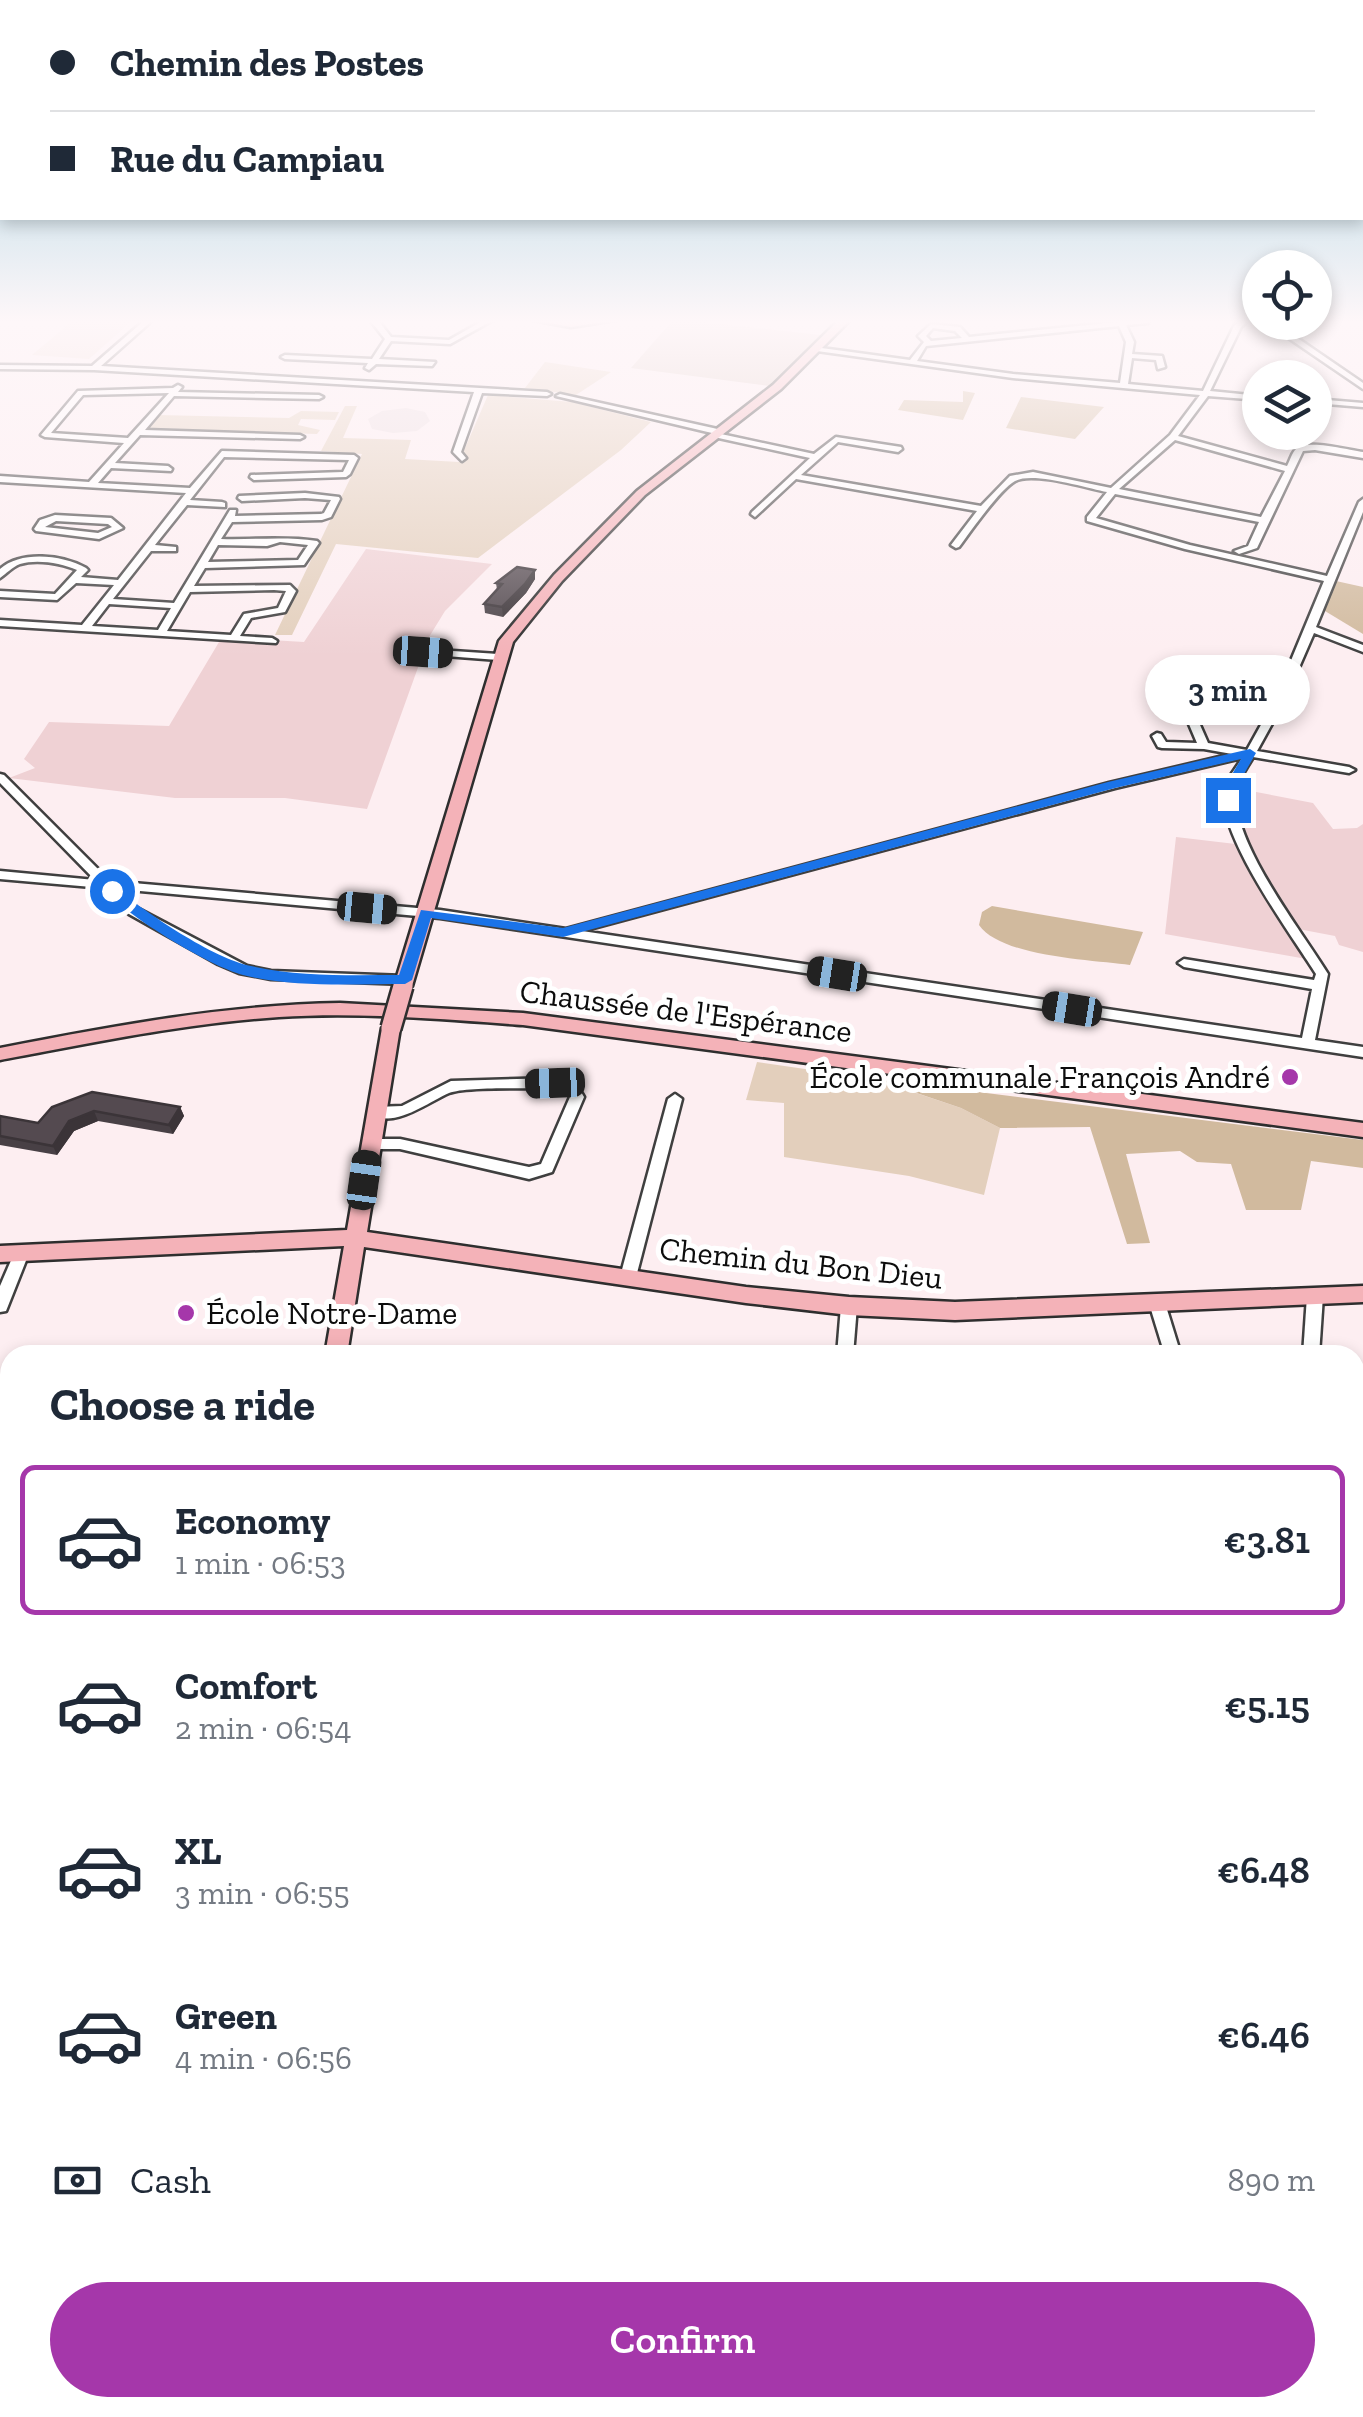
<!DOCTYPE html>
<html lang="en">
<head>
<meta charset="utf-8">
<style>
	body { margin:0; font-family:"Zilla Slab",serif; background:#f2f2f3; color:#1f2937; height:100vh; display:flex; flex-direction:column; font-size:38px; white-space:nowrap }
	* { box-sizing:border-box; margin:0 }
	p { font-size:32px; color:#747a83 }
	.icon { flex:none; width:55px; height:55px; fill:none; stroke:currentColor; stroke-width:2; stroke-linecap:round; stroke-linejoin:round }
	.map { position:relative; flex:1; overflow:hidden }
	.drawer { position:absolute; left:0px; top:1345px; width:1365px; height:1072px; display:flex; flex-direction:column; background:#fff; border-radius:30px 30px 0 0; box-shadow:0 5px 15px #0003 }
	.drawer>* { flex:none }
	.banner { position:absolute; left:0px; top:0px; width:1365px; height:220px; box-shadow:0 5px 15px #0003; display:grid; align-content:center; height:220px; padding:0 50px; background:#fff }
	.controls { position:absolute; left:1242px; top:250px; display:grid; gap:20px }
	.controls a { display:grid; place-items:center; width:90px; height:90px; border-radius:50%; background:#fff; box-shadow:0 5px 15px #0003; font-size:50px }
	.end { position:absolute; width:45px; height:45px; margin:-22px; border:12px solid #1a73e8; background:#fff; box-shadow:0 0 0 5px #fff }
	.from { border-radius:50% }
	.bubble { position:absolute; height:70px; border-radius:35px; background:#fff; box-shadow:0 5px 15px #0003; font-size:32px; font-weight:600; line-height:70px; text-align:center }
	.car { position:absolute; width:30px; height:60px; margin:-30px -15px; border-radius:12px; box-shadow:0 0 8px 2px #0007; background:linear-gradient(#222 24%,#8ab4d8 0 40%,#222 0 76%,#8ab4d8 0 86%,#222 0) }
	.banner b { display:flex; align-items:center; gap:35px; height:95px; font-size:38px }
	.banner b+b { border-top:2px solid #e0e1e3 }
	.banner i { width:25px; height:25px; background:#1f2937 }
	ul { padding:0; list-style:none }
	li { display:flex; align-items:center; gap:30px; height:150px; margin:0 20px 15px; padding:0 30px; border:5px solid transparent; border-radius:15px }
	li div { flex:1 }
	li b { display:block; font-size:38px }
	li em { font-style:normal; font-weight:600 }
	li.current { border-color:#a537aa }
	li>.icon { width:90px; height:90px; stroke-width:1.5 }
	h2 { padding:0 50px; font-size:45px; line-height:120px }
	.pay { display:flex; align-items:center; gap:25px; height:110px; padding:0 50px; font-size:38px }
	.pay p { margin-inline-start:auto }
	.cta { display:flex; gap:20px; margin-top:auto; padding:20px 50px }
	.cta a { flex:1; height:115px; border-radius:60px; background:#a537aa; color:#fff; font-size:40px; font-weight:600; line-height:115px; text-align:center }
	.map>svg:first-child { display:block }
	.farmland { fill:#efd1d4 }
	.green { fill:#e3cfbc }
	.forest { fill:#d1ba9e }
	.cemetery { fill:#dccbc2 }
	.pitch { fill:#ebd8cd }
	.plaza { fill:#ecdee1 }
	.lines { fill:none; stroke-linecap:round; stroke-linejoin:round }
	.street-casing { stroke:#3f3f3f; stroke-width:5 }
	.secondary-casing { stroke:#2e2e2e; stroke-width:5 }
	.street { fill:#fff; fill-rule:evenodd }
	.secondary { fill:#f4b2b8; fill-rule:evenodd }
	.secondary-bridge-casing { stroke:#2e2e2e; stroke-width:24; stroke-linecap:butt }
	.secondary-bridge { stroke:#f4b2b8; stroke-width:19 }
	.wall { fill:#484045 }
	.shaded-wall { fill:#3b3438 }
	.building { fill:#544a50; stroke:#3b3438; stroke-width:2.5 }
	.route { fill:#1a73e8 }
	.poi-dot { fill:#a537aa; stroke:#fff; stroke-width:4 }
	.labels { text-anchor:middle; dominant-baseline:central; stroke-width:10; stroke-linejoin:round; paint-order:stroke }
	.street-label { font-size:32px; fill:#0c0c0c; stroke:#fff }
	.poi-label { font-size:32px; fill:#0c0c0c; stroke:#fff; text-anchor:end }
</style>
</head>
<body>
<div class="map">
<svg width="1363" height="2417" viewBox="0 0 1363 2417">
	<rect width="100%" height="100%" fill="#fdeef1"/>
	<g class="farmland">
		<path d="M366 549 492 564 445 611 429 637 367 809 285 798H175L9 778 35 768 24 759 49 722 169 726 222 637 304 642Z"/>
		<path d="M1230 787 1313 803 1333 829 1357 828 1363 824V952L1339 945 1335 936 1293 928 1312 960 1165 934 1176 837 1244 845Z"/>
	</g>
	<g class="green">
		<path d="M545 362 611 372 576 395 525 388Z"/>
		<path d="M488 395 572 402 651 422 621 450 478 558 336 544 292 635H275L362 454 321 451 345 406H357L343 438 411 440 405 459 459 462Z"/>
		<path d="M301 411 339 412 335 420 301 419 298 425 320 430 317 434 146 429 158 415 289 418Z"/>
		<path d="M757 1062 874 1079 961 1108 1000 1128 984 1195 909 1176 784 1157V1103L746 1100Z"/>
	</g>
	<g class="forest">
		<path d="M963 391 975 393 963 420 898 410 904 400 963 402Z"/>
		<path d="M1021 397 1104 407 1075 439 1006 428Z"/>
		<path d="M1327 579 1363 587V634L1320 608Z"/>
		<path d="M992 906 1143 932 1130 965C1093 960 1001 957 979 925L982 912Z"/>
		<path d="M875 1079 1363 1140V1168L1311 1161 1301 1210H1246L1231 1164 1197 1162 1180 1151 1126 1154 1150 1243 1127 1244 1090 1127 1000 1128 961 1108Z"/>
	</g>
	<path class="cemetery" d="M674 319 830 336 777 387 631 368Z"/>
	<path class="pitch" d="M75 319 132 321 89 359 32 355Z"/>
	<path class="plaza" d="M406 408 425 412 430 421 417 431 393 433 372 429 368 419 382 411Z"/>
	<g class="lines">
		<defs>
			<g id="street">
				<path d="M146 319H154L101 366 547 392 551 394 547 396 482 393 461 452 466 458 462 461 453 452 474 392 94 370 0 369V365L92 366Z"/>
				<path d="M369 319H377L391 337 449 340 486 319H495L450 344 391 341 379 359 435 362 432 366 376 364 369 370 365 368 368 363 285 359 281 357 285 355 372 359 385 339Z"/>
				<path d="M1116 319 1125 321 1151 319 1148 323 1126 325 1134 342 1132 354 1162 356 1165 367 1158 369 1156 360 1132 358 1128 384 1203 391 1234 326 1242 319H1250L1241 327 1210 391 1260 396V400L1208 396 1178 436 1287 466C1290 461 1291 455 1295 450 1306 438 1347 450 1363 452V458L1315 450 1303 451 1257 548 1239 554 1234 551 1248 546 1259 522 1115 494 1096 518 1190 545 1327 576 1359 502 1363 499V512L1316 627 1363 645V652L1314 633 1284 702 1257 751 1349 767 1355 770 1349 773 1253 757C1247 768 1237 780 1236 792 1232 843 1301 930 1328 974L1315 1040 1363 1047V1057L440 918 118 889 137 908 247 966 271 971 405 976 412 980 405 984 271 979 239 973 218 964 129 914 103 888 0 879V871L95 880 0 783V774L4 775 110 881 440 910 566 929 1109 783 1232 754 1204 749 1162 748 1158 747 1152 736 1157 733 1161 734 1166 742 1197 743 1177 696 1178 694 1275 699 1324 581 1185 549 1087 521V517L1107 492C1087 488 1032 471 1015 481 999 490 971 531 959 547L956 548 951 545 977 511 796 479 755 517 751 514 752 512 810 458 714 437 710 435 712 433 556 396 560 394 722 430 721 434 814 454 836 437 901 447 902 449 898 452 838 442 801 475 981 506 1010 476 1033 472 1111 488 1170 435 1200 395 1013 378 817 351 814 347 910 360 924 342 918 336 931 324 960 327 969 337 1118 322ZM1119 326 1126 342 1120 383 1013 374 917 361 926 346ZM933 328 955 331 962 338 931 341 926 336ZM1175 440 1285 471 1261 517 1119 489ZM1189 700 1272 705 1247 750 1208 743ZM1242 758C1237 767 1229 776 1225 785 1211 827 1293 937 1316 974L1314 980 1184 959 1178 963 1184 967 1312 989 1302 1038 582 931 1115 788Z"/>
				<path d="M1265 322H1274L1363 383V389Z"/>
				<path d="M178 385 182 387 178 392 319 395 323 397 319 399 174 396 145 430 300 435 304 437 300 439 140 435 115 463 168 466 172 469 171 471 111 468 98 483 190 488 222 451 354 455 358 458 350 474 346 477 254 480 250 477 251 475 343 472 349 460 224 457 190 500 222 502 225 503V507L187 505 155 545 176 547V551H151L113 599 174 603 230 510H236L235 516 321 514 324 513 331 500 305 498 242 501 238 498 239 496 305 493 339 497 340 499 331 517 322 520 232 522 221 539C254 540 285 536 317 541L319 543 304 565 205 568 194 586 290 585 296 591 285 612 251 618 240 636 272 638 277 641 276 643 0 626V620L82 625 114 585 76 583 57 600 0 597V591L55 594 77 570C61 563 37 559 20 564 12 567 6 574 0 578V569C21 550 63 555 86 568L88 570 81 577 118 580 186 493 0 482V476L89 482 124 443 45 437 41 435 78 391 173 388ZM169 393 128 438 51 433 83 395ZM280 542 308 545 298 560 208 562 218 545 267 546ZM274 590 286 591 278 608 244 614 231 635 167 631 190 592ZM109 604 171 608 158 630 92 626Z"/>
				<path d="M1315 399 1363 403V407L1315 403Z"/>
				<path d="M55 515 111 518 123 528 99 539 36 531 34 529 40 520ZM56 521 108 524 112 527 98 533 45 527Z"/>
				<path d="M423 649 498 654 503 657 498 660 419 654V650Z"/>
				<path d="M555 1078 577 1085 584 1097 552 1172 529 1179 400 1149H370L363 1144 370 1139H400L529 1167 541 1164 570 1097 567 1093 554 1088C532 1089 467 1086 449 1093 426 1103 392 1131 368 1112L375 1107 402 1106 451 1081Z"/>
				<path d="M675 1094 682 1099 636 1277 634 1281H622L620 1277 668 1099Z"/>
				<path d="M21 1247 26 1249 29 1253 8 1306 6 1311 0 1312V1286L16 1249Z"/>
				<path d="M1315 1290 1321 1292 1323 1296 1319 1355H1303L1307 1296 1309 1292Z"/>
				<path d="M1157 1297 1163 1298 1165 1303 1181 1355H1165L1149 1303 1151 1298Z"/>
				<path d="M849 1300 855 1301 857 1306 853 1355H837L841 1306 843 1301Z"/>
				<path d="M0 1534 10 1541V1562L0 1555Z"/>
				<path d="M1355 1535 1363 1538V1554L1355 1551Z"/>
				<path d="M2 1601 10 1602V1620L0 1618V1602Z"/>
				<path d="M1355 1699 1363 1703V1727L1355 1723Z"/>
				<path d="M1363 2205V2244L1355 2247V2208Z"/>
				<path d="M0 2290 10 2291V2315L0 2314Z"/>
				<path d="M306 2408H340L345 2417H310Z"/>
				<path d="M854 2408H887L892 2417H858Z"/>
				<path d="M1269 2408H1295L1291 2417H1265Z"/>
			</g>
			<g id="secondary">
				<path d="M527 319H622L571 327Z"/>
				<path d="M840 319H851L781 389 645 495 562 581 513 642 412 986 403 992 397 990 394 986 499 641 554 575 637 491 773 385Z"/>
				<path d="M340 1003 523 1013 1363 1123V1137L523 1025C442 1019 360 1012 279 1017 185 1023 92 1043 0 1060V1048C113 1026 225 1005 340 1003Z"/>
				<path d="M391 1022 400 1028 367 1232 746 1287 849 1297 955 1302 1363 1286V1302L955 1320 849 1315 746 1303 364 1247 347 1355H325L344 1246 0 1262V1246L347 1230 382 1028Z"/>
				<path d="M10 1826V1856L0 1861V1831Z"/>
				<path d="M1355 2136 1363 2139V2172L1355 2169Z"/>
			</g>
		</defs>
		<use href="#street" class="street-casing"/>
		<use href="#secondary" class="secondary-casing"/>
		<use href="#street" class="street"/>
		<use href="#secondary" class="secondary"/>
		<defs>
			<path id="secondary-bridge" d="M391 1028 403 986"/>
		</defs>
		<use href="#secondary-bridge" class="secondary-bridge-casing"/>
		<use href="#secondary-bridge" class="secondary-bridge"/>
	</g>
	<g class="wall">
		<path d="M535 570V579L526 593 503 617 485 613 484 604 497 590 496 583Z"/>
		<path d="M52 1107H180L184 1116 173 1134 98 1121 74 1131 57 1155 0 1145V1116L38 1123Z"/>
	</g>
	<g class="shaded-wall">
		<path d="M535 570V579L526 593 503 617 502 607Z"/>
		<path d="M180 1107 184 1116 173 1134 169 1125Z"/>
		<path d="M94 1111 98 1121 74 1131 57 1155 53 1146 69 1121Z"/>
	</g>
	<g class="building">
		<path d="M517 567 535 570 525 584 502 607 484 604 502 584 496 583Z"/>
		<path d="M92 1092 180 1107 169 1125 94 1111 69 1121 53 1146 0 1136V1116L38 1123 52 1107Z"/>
	</g>
	<linearGradient id="sky" x2="0" y2="1"><stop stop-color="#95cbdd"/><stop offset="0.49" stop-color="#fef7f9"/><stop offset="1" stop-color="#fef7f9" stop-opacity="0"/></linearGradient>
	<rect width="1363" height="657" fill="url(#sky)"/>
	<path class="route" d="M1250 749 1256 753 1236 788 1234 800 1228 803 1222 800 1224 788 1241 759 1115 788 563 937 431 918 412 980 405 984C352 984 294 988 243 975 209 966 129 917 105 891L116 888C145 912 214 959 251 966 299 977 350 975 399 975L421 910 563 928 1108 782Z"/>
	<g class="poi-dot">
		<circle cx="1290" cy="1077" r="10"/>
		<circle cx="186" cy="1313" r="10"/>
	</g>
	<g class="labels">
		<g class="street-label">
			<text transform="translate(686 1011) rotate(7)">Chaussée de l'Espérance</text>
			<text transform="translate(801 1263) rotate(6)">Chemin du Bon Dieu</text>
		</g>
		<g class="poi-label">
			<text x="1270" y="1077">École communale François André</text>
			<text x="206" y="1313" text-anchor="start">École Notre-Dame</text>
		</g>
	</g>
</svg>
<div class="controls">
<a><svg class="icon" aria-label="locate" viewBox="0 0 24 24"><circle cx="12" cy="12" r="6"/><path d="M12 2v4M12 18v4M2 12h4M18 12h4"/></svg></a>
<a><svg class="icon" aria-label="layers" viewBox="0 0 24 24"><path d="M12 4l9 5-9 5-9-5zM3 14l9 5 9-5"/></svg></a>
</div>
<i class="end from" style="left:112px;top:891px"></i>
<i class="end" style="left:1228px;top:800px"></i>
<div class="bubble" style="left:1145px;top:655px;width:165px">3 min</div>
<i class="car" style="left:423px;top:652px;rotate:94deg"></i>
<i class="car" style="left:367px;top:908px;rotate:95deg"></i>
<i class="car" style="left:837px;top:974px;rotate:279deg"></i>
<i class="car" style="left:1072px;top:1009px;rotate:279deg"></i>
<i class="car" style="left:555px;top:1083px;rotate:268deg"></i>
<i class="car" style="left:364px;top:1180px;rotate:8deg"></i>
<div class="banner">
<b><i class="from"></i>Chemin des Postes</b>
<b><i></i>Rue du Campiau</b>
</div>
<section class="drawer">
<h2>Choose a ride</h2>
<ul>
<li class="current"><svg class="icon" aria-label="car" viewBox="0 0 24 24"><path d="M5 17H2v-5l4-1 3-4h7l3 4 3 1v5h-3M9 17h6M6 11h13"/><circle cx="7" cy="17" r="2"/><circle cx="17" cy="17" r="2"/></svg><div><b>Economy</b><p>1 min · 06:53</p></div><em>€3.81</em></li>
<li><svg class="icon" aria-label="car" viewBox="0 0 24 24"><path d="M5 17H2v-5l4-1 3-4h7l3 4 3 1v5h-3M9 17h6M6 11h13"/><circle cx="7" cy="17" r="2"/><circle cx="17" cy="17" r="2"/></svg><div><b>Comfort</b><p>2 min · 06:54</p></div><em>€5.15</em></li>
<li><svg class="icon" aria-label="car" viewBox="0 0 24 24"><path d="M5 17H2v-5l4-1 3-4h7l3 4 3 1v5h-3M9 17h6M6 11h13"/><circle cx="7" cy="17" r="2"/><circle cx="17" cy="17" r="2"/></svg><div><b>XL</b><p>3 min · 06:55</p></div><em>€6.48</em></li>
<li><svg class="icon" aria-label="car" viewBox="0 0 24 24"><path d="M5 17H2v-5l4-1 3-4h7l3 4 3 1v5h-3M9 17h6M6 11h13"/><circle cx="7" cy="17" r="2"/><circle cx="17" cy="17" r="2"/></svg><div><b>Green</b><p>4 min · 06:56</p></div><em>€6.46</em></li>
</ul>
<div class="pay"><svg class="icon" aria-label="cash" viewBox="0 0 24 24"><path d="M3 7h18v10H3z"/><circle cx="12" cy="12" r="2"/></svg>Cash<p>890 m</p></div>
<div class="cta"><a>Confirm</a></div>
</section>
</div>
</body>
</html>
